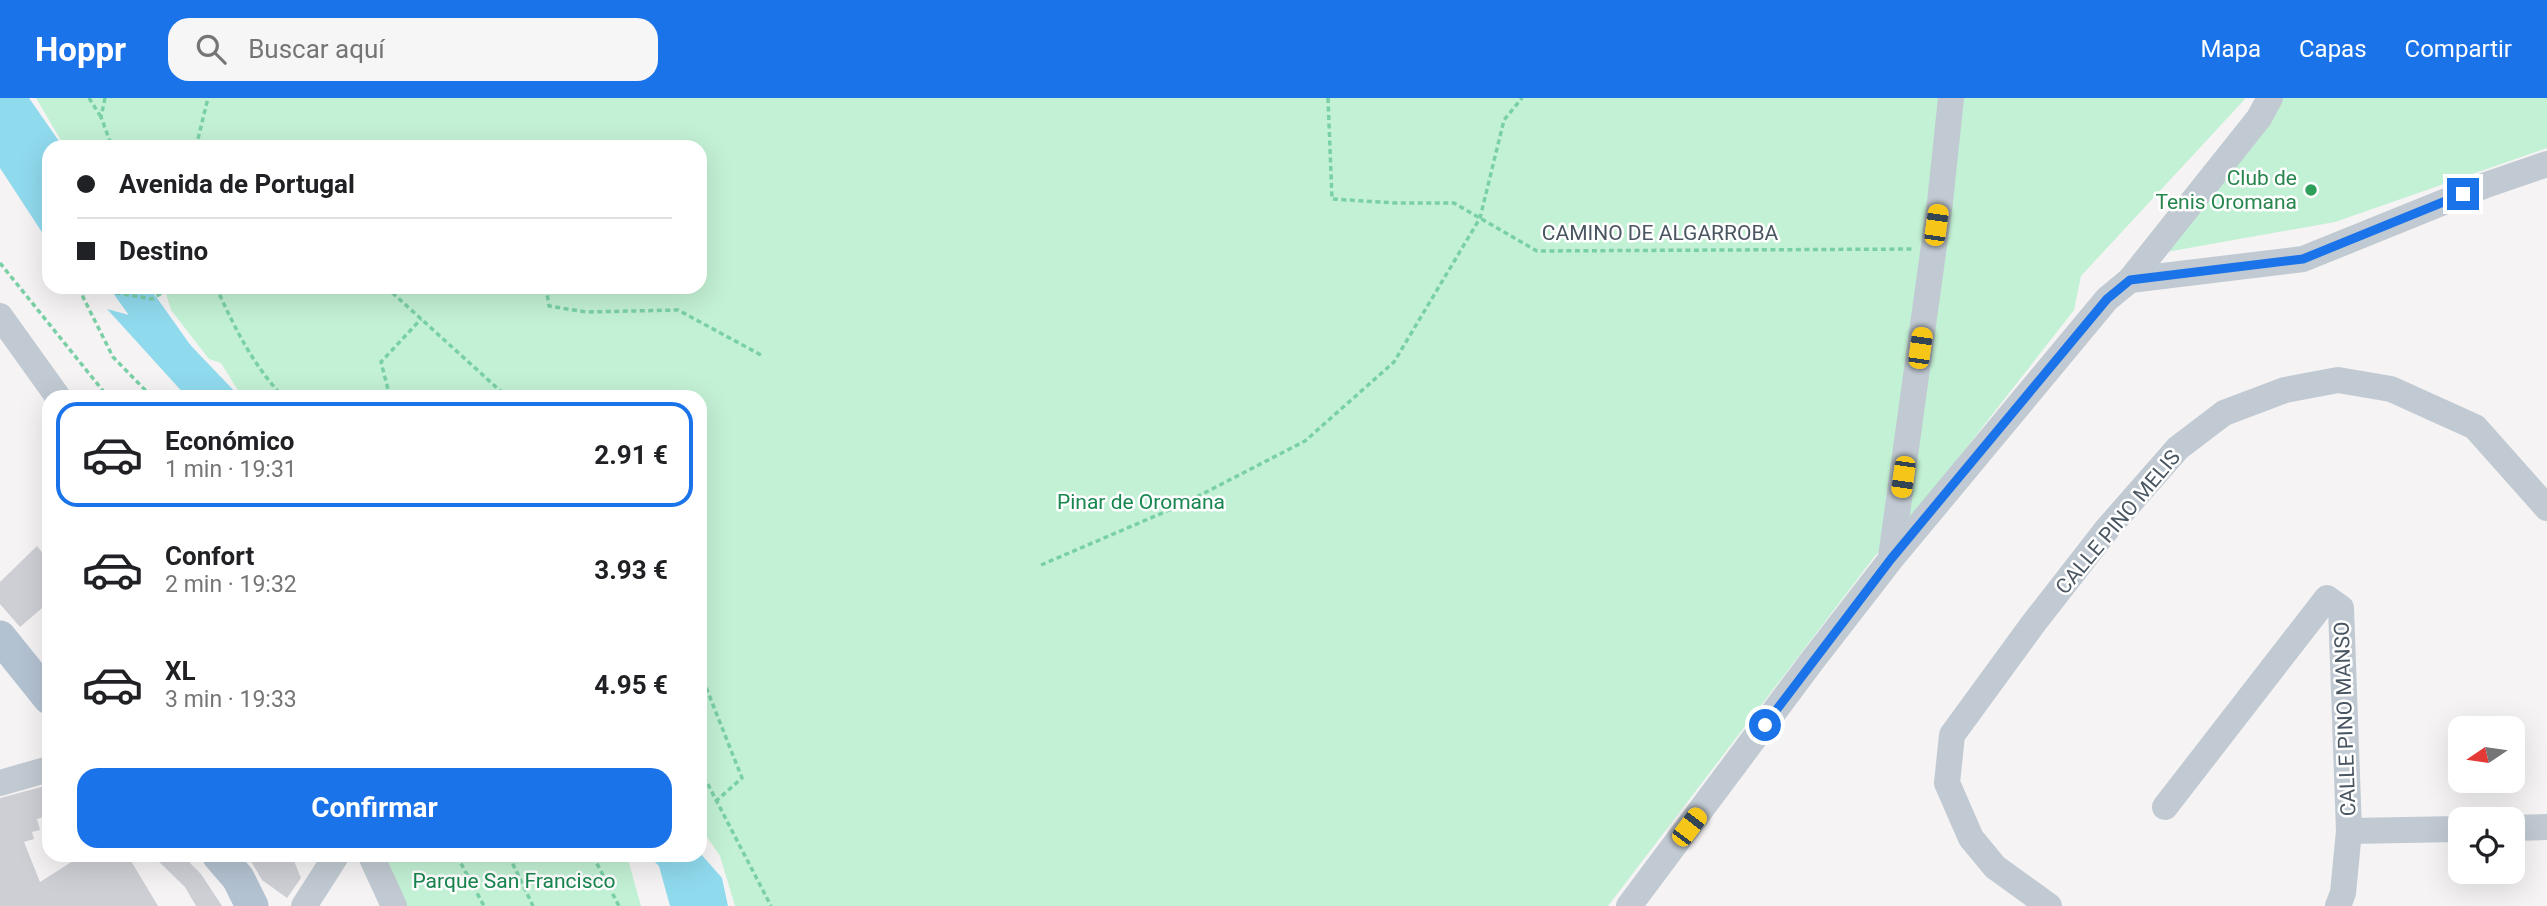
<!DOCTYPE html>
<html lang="es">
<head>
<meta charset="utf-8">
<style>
	body { margin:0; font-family:Roboto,sans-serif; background:#f6f6f6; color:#202124; height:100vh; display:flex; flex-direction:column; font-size:26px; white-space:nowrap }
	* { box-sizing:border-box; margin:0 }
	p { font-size:23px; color:#757577 }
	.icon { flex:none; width:38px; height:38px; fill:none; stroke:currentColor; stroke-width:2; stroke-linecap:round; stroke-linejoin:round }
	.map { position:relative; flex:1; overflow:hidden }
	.sheet { position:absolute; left:42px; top:292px; width:665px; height:472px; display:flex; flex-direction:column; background:#fff; border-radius:21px; box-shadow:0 7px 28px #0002 }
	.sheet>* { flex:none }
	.hud { position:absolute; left:42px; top:42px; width:665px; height:154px; border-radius:21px; box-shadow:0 7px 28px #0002; display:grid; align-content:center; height:154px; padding:0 35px; background:#fff }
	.needle { width:46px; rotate:257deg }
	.tools { position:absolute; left:2448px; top:618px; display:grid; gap:14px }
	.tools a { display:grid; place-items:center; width:77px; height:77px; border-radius:14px; background:#fff; box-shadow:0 7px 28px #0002; font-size:35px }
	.end { position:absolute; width:32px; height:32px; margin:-16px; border:9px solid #1a73e8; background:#fff; box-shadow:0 0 0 4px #fff }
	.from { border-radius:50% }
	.car { position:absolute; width:21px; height:42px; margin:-21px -10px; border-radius:9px; box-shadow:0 0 5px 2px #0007; background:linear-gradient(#f5c518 24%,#345 0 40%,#f5c518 0 76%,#345 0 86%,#f5c518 0) }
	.hud b { display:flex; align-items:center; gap:24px; height:66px; font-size:26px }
	.hud b+b { border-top:2px solid #e0e0e0 }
	.hud i { width:18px; height:18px; background:#202124 }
	ul { padding:12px 0 0; list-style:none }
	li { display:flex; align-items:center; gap:21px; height:105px; margin:0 14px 10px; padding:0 21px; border:4px solid transparent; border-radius:21px }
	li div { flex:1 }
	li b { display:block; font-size:26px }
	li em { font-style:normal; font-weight:700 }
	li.current { border-color:#1a73e8 }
	li>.icon { width:63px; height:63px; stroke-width:1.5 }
	.button { display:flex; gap:14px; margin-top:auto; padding:14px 35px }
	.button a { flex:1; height:80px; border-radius:21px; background:#1a73e8; color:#fff; font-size:28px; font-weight:700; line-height:80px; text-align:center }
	header { display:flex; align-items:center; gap:42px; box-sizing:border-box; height:98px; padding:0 35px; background:#1a73e8; color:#fff }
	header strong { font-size:33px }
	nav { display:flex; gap:38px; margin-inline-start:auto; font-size:24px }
	.search { width:490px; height:63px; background:#f6f6f6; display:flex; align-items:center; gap:18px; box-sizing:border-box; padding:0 24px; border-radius:21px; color:#757577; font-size:26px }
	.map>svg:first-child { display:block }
	.green { fill:#c3f1d5 }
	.water { fill:#90daee }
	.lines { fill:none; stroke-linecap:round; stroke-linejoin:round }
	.river { stroke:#90daee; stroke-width:33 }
	.building { fill:#cdcfd5 }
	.path { stroke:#7ad0a6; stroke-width:3.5; stroke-dasharray:5 3.5; stroke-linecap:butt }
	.minor { stroke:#c1cad2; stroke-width:26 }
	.major { stroke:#b3c2d1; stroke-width:33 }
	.route { stroke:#1a73e8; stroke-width:9 }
	.leisure-dot { fill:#2e9e5b; stroke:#fff; stroke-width:2.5 }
	.labels { text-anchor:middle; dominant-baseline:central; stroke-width:5; stroke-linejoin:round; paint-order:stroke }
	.leisure-label { font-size:21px; fill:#27864d; stroke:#fff; text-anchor:end }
	.street-label { font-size:21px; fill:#4a5661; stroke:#fff }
	.park-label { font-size:21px; fill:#17864f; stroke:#fff }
</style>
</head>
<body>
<header>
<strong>Hoppr</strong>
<div class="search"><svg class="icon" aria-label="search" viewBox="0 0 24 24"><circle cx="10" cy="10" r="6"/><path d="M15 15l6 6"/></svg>Buscar aquí</div>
<nav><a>Mapa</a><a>Capas</a><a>Compartir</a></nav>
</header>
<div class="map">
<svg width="2547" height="808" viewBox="0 0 2547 808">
	<rect width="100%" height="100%" fill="#f5f3f3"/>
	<g class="green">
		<path d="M36 0H2243L2245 1 2081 178 2074 212 1931 395 1875 458 1608 808H735L720 758 700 729V299H242L221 265 209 261 171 212 164 189H700V49H65Z"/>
		<path d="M2265 0H2547V50L2335 124 2144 158Z"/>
		<path d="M381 758H627L641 808H405Z"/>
	</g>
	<g class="water">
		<path d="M0 0H29L63 49H49V145L0 70Z"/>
		<path d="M107 211 173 229 240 299H187Z"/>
		<path d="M700 755 722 780 728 808H670L659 768 649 758H700Z"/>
	</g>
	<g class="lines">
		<path class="river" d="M129 189 207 299"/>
	</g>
	<g class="building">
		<path d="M37 448 49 463V504L20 529 0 506V484Z"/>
		<path d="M49 687V717L37 721 40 732 32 734 34 741 24 744 40 784 81 758H128L158 808H0V700Z"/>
		<path d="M153 758H183L201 776 222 808H196L185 789Z"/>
		<path d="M248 758H292L301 780 287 800 262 782Z"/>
	</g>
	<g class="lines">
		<g class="path">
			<path d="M89 0 101 19"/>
			<path d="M105 0 101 19 112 49"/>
			<path d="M1328 0 1332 101 1396 105H1454L1537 153 1914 151"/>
			<path d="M196 49 208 0"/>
			<path d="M0 165 108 299"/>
			<path d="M81 189 83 199 113 259 152 299"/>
			<path d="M82 189 152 201 171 189"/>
			<path d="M216 189C236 232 251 264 283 299"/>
			<path d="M386 189 507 299"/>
			<path d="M546 189 549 208 586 214 678 212 761 257"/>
			<path d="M390 299 381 264 421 221"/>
			<path d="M1041 467 1181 407 1305 343 1394 264 1480 120 1504 22 1522 0"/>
			<path d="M700 574 742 680 716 703"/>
			<path d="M700 671 771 808"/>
			<path d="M457 758 484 808"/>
			<path d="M509 758 533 808"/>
			<path d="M593 758 619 808"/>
		</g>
		<g class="minor">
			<path d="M2130 182 2303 161 2486 87 2547 66"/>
			<path d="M0 218 58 299"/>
			<path d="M1891 459 1940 104 1951 0"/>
			<path d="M0 685 49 671"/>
			<path d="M2165 709 2327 500 2341 510 2349 733 2343 795 2338 808"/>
			<path d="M2513 730 2547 729"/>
			<path d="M2349 733 2460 731"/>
			<path d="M371 758 394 808"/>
			<path d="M304 808 336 758"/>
			<path d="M1629 808 1812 563 1891 461 2107 201 2130 182 2259 20 2270 0"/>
			<path d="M2049 808 1995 769 1971 740 1947 685 1952 637 2033 526 2107 431 2178 350 2224 315 2285 292 2338 282 2391 291 2475 329 2547 410"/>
		</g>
		<g class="major">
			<path d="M0 539 49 600"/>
			<path d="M219 758 238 780 252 808"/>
		</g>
	</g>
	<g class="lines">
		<path class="route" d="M1765 627 1891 461 2107 201 2130 182 2303 161 2463 96"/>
	</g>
	<circle class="leisure-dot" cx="2311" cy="92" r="7"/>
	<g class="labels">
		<g class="leisure-label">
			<text x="2297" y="80">Club de<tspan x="2297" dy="24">Tenis Oromana</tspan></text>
		</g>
		<g class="street-label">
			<text x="1660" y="135">CAMINO DE ALGARROBA</text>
			<text transform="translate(2118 424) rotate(-50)">CALLE PINO MELIS</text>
			<text transform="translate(2345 621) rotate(-92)">CALLE PINO MANSO</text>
		</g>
		<g class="park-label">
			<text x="1141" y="404">Pinar de Oromana</text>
			<text x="514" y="783">Parque San Francisco</text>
		</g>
	</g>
</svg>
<div class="tools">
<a><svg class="needle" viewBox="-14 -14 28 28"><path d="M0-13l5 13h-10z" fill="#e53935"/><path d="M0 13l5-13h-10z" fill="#757577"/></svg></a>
<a><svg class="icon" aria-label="locate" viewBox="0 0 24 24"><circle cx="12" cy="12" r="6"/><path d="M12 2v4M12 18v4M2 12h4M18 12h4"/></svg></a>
</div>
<i class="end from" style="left:1765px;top:627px"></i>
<i class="end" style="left:2463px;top:96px"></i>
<i class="car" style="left:1936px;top:127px;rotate:8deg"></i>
<i class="car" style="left:1920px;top:250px;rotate:8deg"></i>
<i class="car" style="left:1903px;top:379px;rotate:188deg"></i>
<i class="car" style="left:1689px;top:729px;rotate:37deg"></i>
<div class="hud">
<b><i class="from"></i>Avenida de Portugal</b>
<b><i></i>Destino</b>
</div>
<section class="sheet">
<ul>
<li class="current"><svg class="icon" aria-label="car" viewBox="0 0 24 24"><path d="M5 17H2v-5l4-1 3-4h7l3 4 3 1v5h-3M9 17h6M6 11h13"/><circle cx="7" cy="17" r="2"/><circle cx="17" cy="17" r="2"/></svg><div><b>Económico</b><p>1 min · 19:31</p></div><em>2.91 €</em></li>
<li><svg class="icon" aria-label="car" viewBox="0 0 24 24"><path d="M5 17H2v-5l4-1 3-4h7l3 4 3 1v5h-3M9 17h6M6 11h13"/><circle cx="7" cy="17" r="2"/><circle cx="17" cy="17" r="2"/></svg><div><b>Confort</b><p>2 min · 19:32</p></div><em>3.93 €</em></li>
<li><svg class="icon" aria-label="car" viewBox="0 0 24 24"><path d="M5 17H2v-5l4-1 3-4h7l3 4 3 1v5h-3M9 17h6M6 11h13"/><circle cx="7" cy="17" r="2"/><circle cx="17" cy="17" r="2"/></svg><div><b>XL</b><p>3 min · 19:33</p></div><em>4.95 €</em></li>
</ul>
<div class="button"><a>Confirmar</a></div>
</section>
</div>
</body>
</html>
